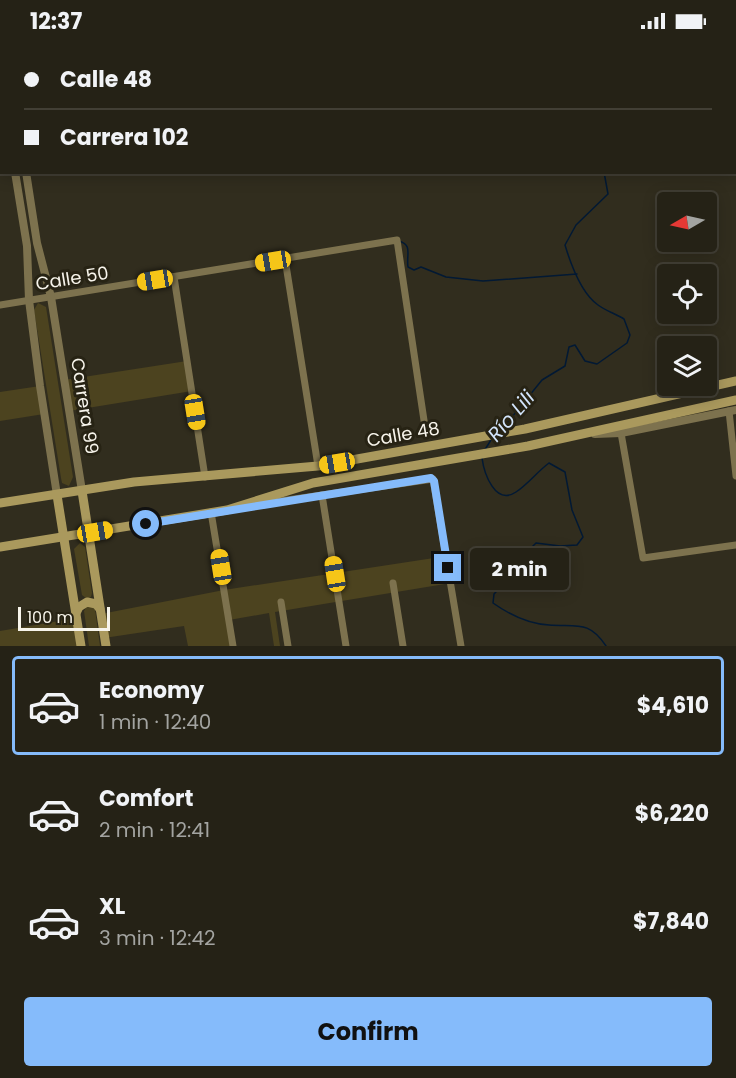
<!DOCTYPE html>
<html lang="en">
<head>
<meta charset="utf-8">
<style>
	body { margin:0; font-family:Poppins,sans-serif; background:#2d2a1f; color:#f1f3f6; height:100vh; display:flex; flex-direction:column; font-size:22px; white-space:nowrap }
	* { box-sizing:border-box; margin:0 }
	p { font-size:20px; color:#a3a4a1 }
	.icon { flex:none; width:33px; height:33px; fill:none; stroke:currentColor; stroke-width:2; stroke-linecap:round; stroke-linejoin:round }
	.map { position:relative; height:604px; overflow:hidden }
	.details { display:flex; flex-direction:column; background:#252216; flex:1 }
	.details>* { flex:none }
	.banner { position:absolute; left:0px; top:0px; width:736px; height:132px; box-shadow:0 3px 15px #0003,0 0 0 2px #423f35; display:grid; align-content:center; height:132px; padding:0 24px; background:#252216 }
	.needle { width:39px; rotate:261deg }
	.controls { position:absolute; left:657px; top:150px; display:grid; gap:12px }
	.controls a { display:grid; place-items:center; width:60px; height:60px; border-radius:6px; background:#252216; box-shadow:0 3px 15px #0003,0 0 0 2px #423f35; font-size:30px }
	.scale { position:absolute; left:18px; bottom:15px; width:92px; box-sizing:border-box; padding-left:6px; border:3px solid #f7f4eb; border-top:0; font-size:16px; line-height:21px; white-space:nowrap; color:#f7f4eb; -webkit-text-stroke:4px #272314; paint-order:stroke }
	.end { position:absolute; width:27px; height:27px; margin:-14px; border:8px solid #85bbfb; background:#111; box-shadow:0 0 0 3px #111 }
	.from { border-radius:50% }
	.bubble { position:absolute; height:42px; border-radius:6px; background:#252216; box-shadow:0 3px 15px #0003,0 0 0 2px #423f35; font-size:20px; font-weight:700; line-height:42px; text-align:center }
	.car { position:absolute; width:18px; height:36px; margin:-18px -9px; border-radius:8px; box-shadow:0 0 4px 2px #0007; background:linear-gradient(#f5c518 24%,#345 0 40%,#f5c518 0 76%,#345 0 86%,#f5c518 0) }
	.banner b { display:flex; align-items:center; gap:21px; height:57px; font-size:22px }
	.banner b+b { border-top:2px solid #423f35 }
	.banner i { width:15px; height:15px; background:#f1f3f6 }
	ul { padding:10px 0 0; list-style:none }
	li { display:flex; align-items:center; gap:18px; height:99px; margin:0 12px 9px; padding:0 12px; border:3px solid transparent; border-radius:6px }
	li div { flex:1 }
	li b { display:block; font-size:22px }
	li em { font-style:normal; font-weight:700 }
	li.active { border-color:#85bbfb }
	li>.icon { width:54px; height:54px; stroke-width:1.5 }
	.button { display:flex; gap:12px; margin-top:auto; padding:12px 24px }
	.button a { flex:1; height:69px; border-radius:6px; background:#85bbfb; color:#111; font-size:24px; font-weight:700; line-height:69px; text-align:center }
	.status { display:flex; justify-content:space-between; align-items:center; height:42px; padding:0 30px; background:#252216; direction:ltr }
	.status svg { height:16px; fill:currentColor }
	.map>svg:first-child { display:block }
	.green { fill:#4c431f }
	.lines { fill:none; stroke-linecap:round; stroke-linejoin:round }
	.stream { stroke:#021934; stroke-width:1.5 }
	.minor { stroke:#7d724e; stroke-width:7 }
	.tertiary { stroke:#7d724e; stroke-width:8 }
	.secondary { stroke:#aa995d; stroke-width:9 }
	.route { stroke:#85bbfb; stroke-width:8 }
	.labels { text-anchor:middle; dominant-baseline:central; stroke-width:6; stroke-linejoin:round; paint-order:stroke }
	.street-label { font-size:18px; fill:#f7f4eb; stroke:#272314 }
	.water-label { font-size:20px; font-style:italic; fill:#d3e5fc; stroke:#272314 }
</style>
</head>
<body>
<div class="status"><b>12:37</b><svg viewBox="0 0 49 12"><path d="M0 12V9h3v3zM5 12V6h3v6zM10 12V3h3v9zM15 12V0h3v12zM26 1h20v11H26zM47 4h2v5h-2z"/></svg></div>
<div class="map">
<svg width="736" height="604" viewBox="0 0 736 604">
	<rect width="100%" height="100%" fill="#312d1e"/>
	<g class="green">
		<path d="M38 261 46 265 73 435 69 444 62 441 61 436 34 268Z"/>
		<path d="M187 319 192 349 69 369 64 338Z"/>
		<path d="M40 344 44 372 0 379V350Z"/>
		<path d="M80 501 85 505 92 551 91 555 87 557 82 553 74 507Z"/>
		<path d="M447 514 451 541 275 570 280 604H274L269 571 229 578 233 604H188L184 584 104 596 101 572 224 548Z"/>
		<path d="M87 564H92L95 567 100 604H89L84 569Z"/>
		<path d="M77 576 81 604H0V589Z"/>
	</g>
	<g class="lines">
		<g class="stream">
			<path d="M427 0 428 2"/>
			<path d="M399 199C413 203 406 213 408 225L414 228 421 225 446 235 483 239 577 232"/>
			<path d="M503 386 542 338 565 324 569 305 575 303 585 319 597 322 627 301 630 293 624 277C616 272 606 269 598 263 581 251 571 223 565 203L576 183 608 152 604 130"/>
			<path d="M484 409 491 398"/>
			<path d="M482 416C484 431 495 464 516 450 528 442 537 430 549 421L565 430 572 468 583 495 577 503 560 504 536 501 532 505 528 517 494 552 493 561C510 573 529 582 549 583 577 585 589 578 606 604"/>
		</g>
		<g class="minor">
			<path d="M479 0 480 2"/>
			<path d="M523 0 524 2"/>
			<path d="M52 2 61 0"/>
			<path d="M491 2 494 0"/>
			<path d="M0 10H2"/>
			<path d="M285 217 318 424"/>
			<path d="M174 235 205 435"/>
			<path d="M0 263 397 198 425 385"/>
			<path d="M729 369 736 434"/>
			<path d="M621 391 643 516 736 503"/>
			<path d="M322 453 346 604"/>
			<path d="M253 463 433 437 461 604"/>
			<path d="M211 470 233 604"/>
			<path d="M393 541 403 604"/>
			<path d="M281 560 288 604"/>
		</g>
		<g class="tertiary">
			<path d="M5 0V2"/>
			<path d="M0 33 2 43"/>
			<path d="M15 130 27 204 29 258 40 344 57 453"/>
			<path d="M26 130 37 201 51 255 82 449"/>
			<path d="M595 392 621 391 736 368"/>
		</g>
		<g class="secondary">
			<path d="M82 449 106 604"/>
			<path d="M57 453 81 604"/>
			<path d="M0 461 134 440 318 424 525 387 736 339"/>
			<path d="M0 505 227 468 313 441 528 404 736 358"/>
			<path d="M76 571 79 565 87 560 96 562 100 567"/>
		</g>
	</g>
	<g class="lines">
		<path class="route" d="M146 482 431 436 434 439 448 526"/>
	</g>
	<g class="labels">
		<g class="street-label">
			<text transform="translate(72 236) rotate(-9)">Calle 50</text>
			<text transform="translate(85 364) rotate(81)">Carrera 99</text>
			<text transform="translate(403 392) rotate(-10)">Calle 48</text>
		</g>
		<g class="water-label">
			<text transform="translate(511 374) rotate(-49)">Río Lili</text>
		</g>
	</g>
</svg>
<div class="controls">
<a><svg class="needle" viewBox="-14 -14 28 28"><path d="M0-13l5 13h-10z" fill="#e53935"/><path d="M0 13l5-13h-10z" fill="#a3a4a1"/></svg></a>
<a><svg class="icon" aria-label="locate" viewBox="0 0 24 24"><circle cx="12" cy="12" r="6"/><path d="M12 2v4M12 18v4M2 12h4M18 12h4"/></svg></a>
<a><svg class="icon" aria-label="layers" viewBox="0 0 24 24"><path d="M12 4l9 5-9 5-9-5zM3 14l9 5 9-5"/></svg></a>
</div>
<div class="scale">100 m</div>
<i class="end from" style="left:146px;top:482px"></i>
<i class="end" style="left:448px;top:526px"></i>
<div class="bubble" style="left:470px;top:506px;width:99px">2 min</div>
<i class="car" style="left:273px;top:219px;rotate:261deg"></i>
<i class="car" style="left:155px;top:238px;rotate:261deg"></i>
<i class="car" style="left:195px;top:370px;rotate:171deg"></i>
<i class="car" style="left:337px;top:421px;rotate:260deg"></i>
<i class="car" style="left:95px;top:490px;rotate:80deg"></i>
<i class="car" style="left:221px;top:525px;rotate:351deg"></i>
<i class="car" style="left:335px;top:532px;rotate:351deg"></i>
<div class="banner">
<b><i class="from"></i>Calle 48</b>
<b><i></i>Carrera 102</b>
</div>
</div>
<section class="details">
<ul>
<li class="active"><svg class="icon" aria-label="car" viewBox="0 0 24 24"><path d="M5 17H2v-5l4-1 3-4h7l3 4 3 1v5h-3M9 17h6M6 11h13"/><circle cx="7" cy="17" r="2"/><circle cx="17" cy="17" r="2"/></svg><div><b>Economy</b><p>1 min · 12:40</p></div><em>$4,610</em></li>
<li><svg class="icon" aria-label="car" viewBox="0 0 24 24"><path d="M5 17H2v-5l4-1 3-4h7l3 4 3 1v5h-3M9 17h6M6 11h13"/><circle cx="7" cy="17" r="2"/><circle cx="17" cy="17" r="2"/></svg><div><b>Comfort</b><p>2 min · 12:41</p></div><em>$6,220</em></li>
<li><svg class="icon" aria-label="car" viewBox="0 0 24 24"><path d="M5 17H2v-5l4-1 3-4h7l3 4 3 1v5h-3M9 17h6M6 11h13"/><circle cx="7" cy="17" r="2"/><circle cx="17" cy="17" r="2"/></svg><div><b>XL</b><p>3 min · 12:42</p></div><em>$7,840</em></li>
</ul>
<div class="button"><a>Confirm</a></div>
</section>
</body>
</html>
